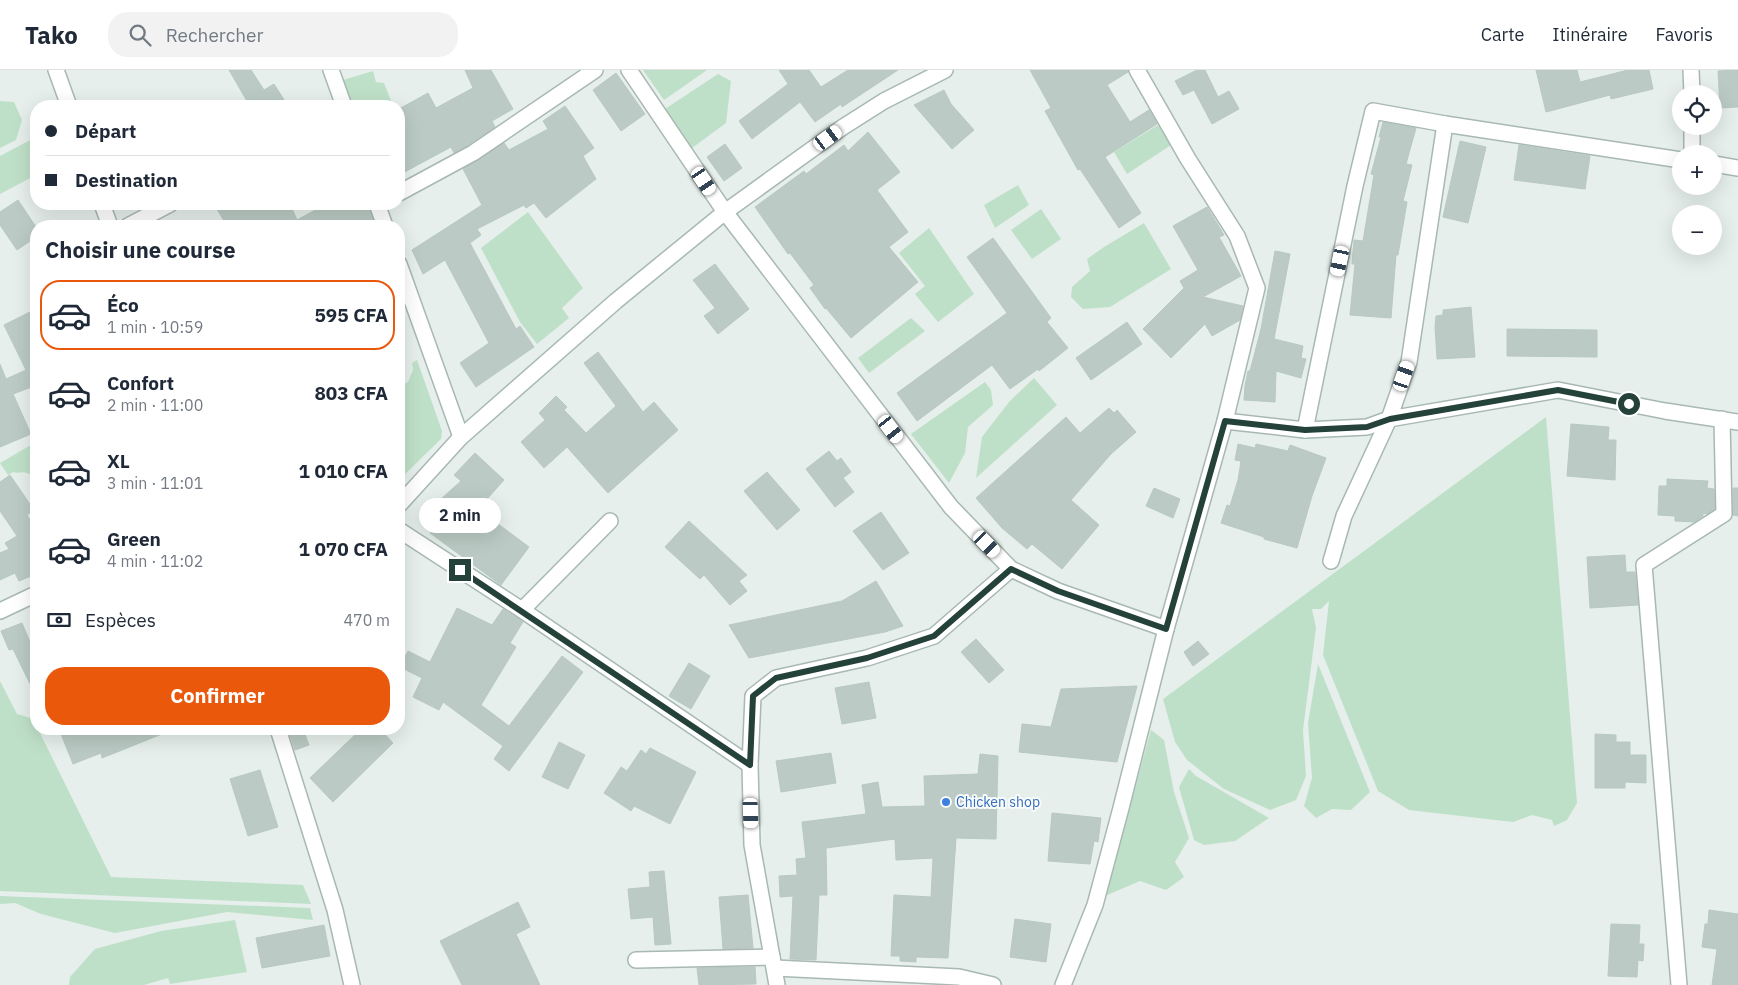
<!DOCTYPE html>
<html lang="fr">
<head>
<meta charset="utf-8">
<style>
	body { margin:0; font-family:"IBM Plex Sans",sans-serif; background:#f2f2f3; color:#1f2937; height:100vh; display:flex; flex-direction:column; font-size:19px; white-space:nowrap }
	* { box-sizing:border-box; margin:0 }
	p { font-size:16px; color:#747a83 }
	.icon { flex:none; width:28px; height:28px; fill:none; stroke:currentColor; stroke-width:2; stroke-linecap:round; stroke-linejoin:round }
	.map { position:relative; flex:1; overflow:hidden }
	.sheet { position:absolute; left:30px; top:150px; width:375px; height:515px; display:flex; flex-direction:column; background:#fff; border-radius:20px; box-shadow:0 5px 20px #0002 }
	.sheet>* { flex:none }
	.top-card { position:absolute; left:30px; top:30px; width:375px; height:110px; border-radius:20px; box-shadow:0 5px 20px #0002; display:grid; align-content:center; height:110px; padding:0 15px; background:#fff }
	.fabs { position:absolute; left:1672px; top:15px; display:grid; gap:10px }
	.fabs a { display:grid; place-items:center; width:50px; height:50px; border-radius:50%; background:#fff; box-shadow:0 5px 20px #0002; font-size:25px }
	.end { position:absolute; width:22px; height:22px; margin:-11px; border:6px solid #24423a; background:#fff; box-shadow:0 0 0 2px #fff }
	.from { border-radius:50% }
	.bubble { position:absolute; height:35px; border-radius:18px; background:#fff; box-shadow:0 5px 20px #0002; font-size:16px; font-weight:800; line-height:35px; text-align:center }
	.car { position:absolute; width:15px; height:30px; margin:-15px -8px; border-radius:6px; box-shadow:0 0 4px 1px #0007; background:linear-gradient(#fff 24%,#345 0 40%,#fff 0 76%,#345 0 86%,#fff 0) }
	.top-card b { display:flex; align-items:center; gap:18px; height:48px; font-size:19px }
	.top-card b+b { border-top:1px solid #e0e1e3 }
	.top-card i { width:12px; height:12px; background:#1f2937 }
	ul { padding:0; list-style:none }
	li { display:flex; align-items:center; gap:15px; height:70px; margin:0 10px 8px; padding:0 5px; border:2px solid transparent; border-radius:20px }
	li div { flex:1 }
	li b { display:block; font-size:19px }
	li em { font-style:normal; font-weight:800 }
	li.on { border-color:#ea580c }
	li>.icon { width:45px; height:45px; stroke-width:1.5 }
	h2 { padding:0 15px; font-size:22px; line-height:60px }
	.pay { display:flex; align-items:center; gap:12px; height:55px; padding:0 15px; font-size:19px }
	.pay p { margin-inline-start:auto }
	.primary-button { display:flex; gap:10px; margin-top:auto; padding:10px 15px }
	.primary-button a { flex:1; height:58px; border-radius:20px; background:#ea580c; color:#fff; font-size:20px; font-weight:800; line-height:58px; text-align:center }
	header { display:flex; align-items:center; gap:30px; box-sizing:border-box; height:70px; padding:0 25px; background:#fff; border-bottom:1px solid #e0e1e3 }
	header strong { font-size:24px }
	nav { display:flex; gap:28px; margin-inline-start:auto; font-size:18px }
	.search { width:350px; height:45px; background:#f2f2f3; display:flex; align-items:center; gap:12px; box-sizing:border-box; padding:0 18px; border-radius:20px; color:#747a83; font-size:19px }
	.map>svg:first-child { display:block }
	.green { fill:#bfe0c8 }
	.building { fill:#bbcac4; stroke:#b8c9c2 }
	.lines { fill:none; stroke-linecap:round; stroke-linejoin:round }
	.street-casing { stroke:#a8b8b2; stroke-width:18 }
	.street { stroke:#fff; stroke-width:15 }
	.route { stroke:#24423a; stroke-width:6 }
	.shop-dot { fill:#3f7fe0; stroke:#f7fbf9; stroke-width:2 }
	.labels { text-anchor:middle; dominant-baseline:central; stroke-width:4; stroke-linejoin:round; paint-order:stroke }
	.shop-label { font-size:14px; fill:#366cbe; stroke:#f7fbf9; text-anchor:start }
</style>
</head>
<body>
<header>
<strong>Tako</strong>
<div class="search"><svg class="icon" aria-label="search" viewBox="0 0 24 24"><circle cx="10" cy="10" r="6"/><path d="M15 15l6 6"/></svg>Rechercher</div>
<nav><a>Carte</a><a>Itinéraire</a><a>Favoris</a></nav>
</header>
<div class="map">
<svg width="1738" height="915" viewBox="0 0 1738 915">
	<rect width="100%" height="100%" fill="#e6efeb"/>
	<g class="green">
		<path d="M643 0H707L664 30Z"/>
		<path d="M373 1 376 12 384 13 393 36H353L343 10Z"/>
		<path d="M718 4 731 11 726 53 692 78 665 39Z"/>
		<path d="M0 31 14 32 22 50 16 70 0 78Z"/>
		<path d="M1158 55 1171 75 1127 104 1114 82Z"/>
		<path d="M36 67V105L0 124V86Z"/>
		<path d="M1018 115 1029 135 995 158 984 135Z"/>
		<path d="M1041 139 1061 169 1032 189 1011 160Z"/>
		<path d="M528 142 583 218 562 238 569 248 537 274 520 252 481 178Z"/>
		<path d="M1144 153 1171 199 1110 237 1083 239 1071 227 1072 217 1090 201 1087 189 1104 177Z"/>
		<path d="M929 158 974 224 938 252 915 224 925 216 899 183Z"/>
		<path d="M911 248 925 261 869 303 858 288Z"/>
		<path d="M417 290 442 361 441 369 402 407 399 406V317L408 312 413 300 412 293Z"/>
		<path d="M1034 308 1057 335 976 408 982 367 1009 332Z"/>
		<path d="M985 312 991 320 993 335 968 357 965 383 949 413 911 364Z"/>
		<path d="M1546 347 1577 733 1567 750 1554 756 1552 750 1532 745 1513 752 1409 740 1378 721 1323 585 1329 531 1321 539H1312L1316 558 1303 660 1306 706 1296 730 1270 740 1224 719 1187 690 1175 672 1163 629Z"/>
		<path d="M36 372V406C31 406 31 404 27 403 22 401 18 404 13 402L8 405 0 393Z"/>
		<path d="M1318 594 1370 722 1351 740 1332 739 1316 748 1304 736 1312 708 1308 653Z"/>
		<path d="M0 611 17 644 34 649 36 659H38L111 807 303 815 311 834 0 821Z"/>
		<path d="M1151 660 1164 670 1174 722 1189 768 1175 792 1184 807 1166 820 1140 811 1105 826Z"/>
		<path d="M1189 699 1196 706 1269 748 1235 771 1204 775 1194 770 1179 717Z"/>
		<path d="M0 826 310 838 313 850 227 842 115 863 41 844 15 833 0 834Z"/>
		<path d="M235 850 247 902 170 914 168 908 144 915H69L70 907 95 879 161 861Z"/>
	</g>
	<g class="building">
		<path d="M229 0H251L264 20 274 14 288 36H238L247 31Z"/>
		<path d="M465 0H491L513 39 492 51 495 57 468 75 454 83 451 77 399 105V39L428 23 436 38 473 18Z"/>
		<path d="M779 0H809L821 17 848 0H898L842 37 841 34 815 52 800 32 752 69 739 51 788 14Z"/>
		<path d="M1030 0H1128V2L1107 15 1130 52 1149 40 1157 54 1105 87 1141 143 1119 158 1080 99 1078 100 1045 41 1051 38Z"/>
		<path d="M1197 0H1205L1218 27 1229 21 1239 39 1212 54 1194 20 1183 25 1175 11Z"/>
		<path d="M1536 0H1577L1580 12 1628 0H1649L1653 19 1611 29 1610 25 1546 42Z"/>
		<path d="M1738 0V37L1720 38 1718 1Z"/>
		<path d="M616 3 645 44 621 61 593 20Z"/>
		<path d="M944 20 951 34 974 60 952 79 914 35Z"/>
		<path d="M565 36 594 78 583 86 596 109 546 148 534 133 526 138 524 135 477 159 481 165 470 173 516 259 520 256 534 277 476 317 460 293 489 273 445 190 423 204 412 180 482 135 463 99 504 73 509 80 548 59 543 51Z"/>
		<path d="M1383 52 1416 58 1406 94 1412 95 1403 131 1407 132 1398 185H1396L1391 248 1350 245 1355 194H1352L1354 170 1363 171 1374 105 1371 104 1381 67H1379Z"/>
		<path d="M868 62 900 102 877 120 908 162 889 177 918 212 851 268 826 238 825 239 810 218 814 215 790 183 788 184 755 137 804 101 806 104 844 75 848 81Z"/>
		<path d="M1460 71 1486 77 1468 153 1443 147Z"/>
		<path d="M725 74 742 98 724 111 707 87Z"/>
		<path d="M1519 75 1590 86 1585 119 1514 110Z"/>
		<path d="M18 130 36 157V167L17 180 0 155V142Z"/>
		<path d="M214 134H290L297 150 326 134H348L351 139 362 134H368L375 156H227Z"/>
		<path d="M1207 137 1224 165 1219 167 1241 206 1203 227 1243 236 1240 250 1212 266 1205 254 1171 288 1143 259 1184 218 1180 211 1198 200 1173 156Z"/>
		<path d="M993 168 1051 248 1047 252 1068 278 1039 301 1038 299 1010 319 992 295 917 351 897 323 1007 243 967 187Z"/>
		<path d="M1275 181 1290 184 1274 269 1303 276 1301 288 1306 289 1301 308 1276 301 1275 332 1244 330 1245 316 1248 301H1250L1261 259Z"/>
		<path d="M715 194 749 239 718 264 704 246 715 238 693 210Z"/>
		<path d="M1471 237 1475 287 1437 289 1435 257 1436 246 1443 245V240Z"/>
		<path d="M36 239V322L34 316 13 324 31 364 0 377V294L6 309 26 300 4 255Z"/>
		<path d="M1127 252 1142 274 1091 310 1076 288Z"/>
		<path d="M1507 259 1597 260V287L1507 286Z"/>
		<path d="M598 282 643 342 654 332 678 360 608 423 567 377 544 398 521 372 545 350 539 343 556 326 567 337 564 340 586 363 616 336 584 293Z"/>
		<path d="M1109 338 1114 343 1117 340 1136 362 1111 384 1071 430 1099 455 1062 499 1032 474 1027 479 1002 458 976 428 1066 347 1080 363Z"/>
		<path d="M1571 354 1609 357 1608 370H1616L1615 410 1567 406Z"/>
		<path d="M1238 374 1255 378 1256 374 1288 381 1290 375 1326 388 1312 426 1297 478 1264 469V467L1221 453 1227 435 1230 436 1238 410 1241 391 1235 390Z"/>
		<path d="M829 381 837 391 841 388 851 402 843 408 854 422 835 437 806 399Z"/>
		<path d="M475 383 504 410 478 439 529 477 501 515 430 463 444 451 432 437 461 411 454 405Z"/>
		<path d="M767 402 800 440 777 460 744 421Z"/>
		<path d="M10 405 34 440 27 445 36 460V504L19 511 15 503 0 510V483L9 479 5 473 17 466 0 441V412Z"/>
		<path d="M1667 409 1708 411 1707 418 1714 419 1715 439 1707 444 1703 443V446L1694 452 1675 451V446L1658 445 1659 416H1667Z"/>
		<path d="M1154 418 1180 429 1173 448 1146 436Z"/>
		<path d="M1733 418H1738V446L1733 445Z"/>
		<path d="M881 442 909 483 883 500 853 461Z"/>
		<path d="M689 451 747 505 739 511 747 521 730 535 704 505 700 509 665 477Z"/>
		<path d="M1625 485 1626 502H1635L1638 535 1590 538 1587 487Z"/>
		<path d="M876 511 903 556 885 562 749 588 729 555 842 531Z"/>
		<path d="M457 538 492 555 503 539 523 552 510 573 516 577 481 635 509 656 562 586 583 602 509 701 494 689 503 676 443 632 439 640 413 627 422 608 400 597 408 581 430 592Z"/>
		<path d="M22 553 36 586V626L13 579 9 580 1 561Z"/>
		<path d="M976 569 1004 600 989 613 961 582Z"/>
		<path d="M1198 571 1209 584 1193 596 1184 582Z"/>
		<path d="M689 593 710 606 691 639 669 626Z"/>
		<path d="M869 612 876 648 842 654 835 618Z"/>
		<path d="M1137 616 1117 692 1019 682 1022 654 1051 657 1061 619Z"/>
		<path d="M59 659H172V660L102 688 101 683 73 694Z"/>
		<path d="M288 659H303L309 675 295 680Z"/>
		<path d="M361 659H380L393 673 333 732 310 708Z"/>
		<path d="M1595 664 1616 665V672H1630V685H1646V713L1625 712V718H1595Z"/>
		<path d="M559 672 585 685 568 719 542 707Z"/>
		<path d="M650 678 696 702 670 754 634 736 631 741 604 723 621 697 627 701 641 680 646 684Z"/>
		<path d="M831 683 836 713 781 722 776 691Z"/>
		<path d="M980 684 998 686 996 769 956 768 948 888 916 887V892L900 891V886H891L894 825 931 827 933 788 896 790 895 769 826 778 827 825H819L816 890 790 889 793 826 780 827 779 806 797 805 796 789 806 788 802 752 866 744 862 715 878 712 882 737 925 736 924 706 978 704Z"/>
		<path d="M260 700 278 757 248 766 230 709Z"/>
		<path d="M1052 743 1101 748 1098 772 1094 771 1090 794 1048 791Z"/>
		<path d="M664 801 671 874 655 875 653 847 631 849 628 819 650 817 649 802Z"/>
		<path d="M748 825 753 878 723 879 719 827Z"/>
		<path d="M518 832 530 857 516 864 540 915H462L440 871Z"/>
		<path d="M1709 840 1738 844V915H1712L1717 879 1702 877 1705 854H1708Z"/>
		<path d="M1015 849 1051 854 1046 892 1010 887Z"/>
		<path d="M1611 854 1640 855 1639 874H1644L1643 891 1638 890 1637 907 1608 906Z"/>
		<path d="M324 855 330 886 262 898 256 868Z"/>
		<path d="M755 897 756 914 699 915 697 898Z"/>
	</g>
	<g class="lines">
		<defs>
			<g id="street">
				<path d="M56 0 69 36"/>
				<path d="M331 0 344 36"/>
				<path d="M629 0 725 142 951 437 1011 499 1058 521 1166 559"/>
				<path d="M1691 0 1692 24"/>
				<path d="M1692 84V56"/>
				<path d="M1681 90 1445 54 1409 292 1389 349 1558 320 1665 341 1738 352"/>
				<path d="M1714 94 1738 98"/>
				<path d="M399 123 473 83 595 0"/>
				<path d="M102 134 110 156"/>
				<path d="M377 134 385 156"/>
				<path d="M128 156 170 134"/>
				<path d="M399 194 461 367"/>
				<path d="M1225 351 1305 360 1367 357 1389 349 1344 446 1331 491"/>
				<path d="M1305 360 1355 116 1373 41 1445 54"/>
				<path d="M399 435 461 367 616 231 725 142 843 57 884 31 945 0"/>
				<path d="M399 460 522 540 750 695 753 626 776 608 867 588 934 566 1011 499"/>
				<path d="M522 540 610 451"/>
				<path d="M0 541 36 524"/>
				<path d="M278 659 335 840 352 915"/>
				<path d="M750 695 752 775 777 915"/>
				<path d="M636 890 772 887"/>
				<path d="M775 898 959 907 993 915"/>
				<path d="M1063 915 1095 835 1121 738 1166 559 1225 351 1257 218 1237 166 1188 89 1137 0"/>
				<path d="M1679 915 1644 495 1724 444 1722 349"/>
			</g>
		</defs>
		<use href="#street" class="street-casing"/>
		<use href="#street" class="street"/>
	</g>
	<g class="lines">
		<path class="route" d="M460 500 750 695 753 626 776 608 867 588 934 566 1011 499 1058 521 1166 559 1225 351 1305 360 1367 357 1390 349 1558 320 1629 334"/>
	</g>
	<circle class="shop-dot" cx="946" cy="732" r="5"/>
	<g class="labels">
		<g class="shop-label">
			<text x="956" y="732">Chicken shop</text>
		</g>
	</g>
</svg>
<div class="fabs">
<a><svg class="icon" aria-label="locate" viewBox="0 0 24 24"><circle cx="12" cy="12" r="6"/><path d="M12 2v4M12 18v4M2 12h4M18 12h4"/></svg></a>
<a>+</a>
<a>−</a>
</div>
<i class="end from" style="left:1629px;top:334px"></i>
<i class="end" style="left:460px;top:500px"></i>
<div class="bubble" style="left:419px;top:428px;width:82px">2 min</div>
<i class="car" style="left:828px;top:68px;rotate:54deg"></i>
<i class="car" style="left:704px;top:111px;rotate:146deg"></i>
<i class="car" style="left:1340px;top:191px;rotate:192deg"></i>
<i class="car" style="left:1404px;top:306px;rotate:19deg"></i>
<i class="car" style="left:891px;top:359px;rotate:143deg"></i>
<i class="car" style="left:987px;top:474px;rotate:136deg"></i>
<i class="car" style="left:751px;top:743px;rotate:178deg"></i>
<div class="top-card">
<b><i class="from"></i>Départ</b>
<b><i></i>Destination</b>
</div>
<section class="sheet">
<h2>Choisir une course</h2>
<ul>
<li class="on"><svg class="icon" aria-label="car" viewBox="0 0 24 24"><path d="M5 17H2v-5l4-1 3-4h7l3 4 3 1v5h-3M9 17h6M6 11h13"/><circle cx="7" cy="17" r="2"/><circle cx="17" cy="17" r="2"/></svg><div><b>Éco</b><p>1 min · 10:59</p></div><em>595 CFA</em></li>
<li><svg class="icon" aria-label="car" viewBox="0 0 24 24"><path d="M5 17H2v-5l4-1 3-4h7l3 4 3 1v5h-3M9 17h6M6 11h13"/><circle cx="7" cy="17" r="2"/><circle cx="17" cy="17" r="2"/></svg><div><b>Confort</b><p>2 min · 11:00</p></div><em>803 CFA</em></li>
<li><svg class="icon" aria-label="car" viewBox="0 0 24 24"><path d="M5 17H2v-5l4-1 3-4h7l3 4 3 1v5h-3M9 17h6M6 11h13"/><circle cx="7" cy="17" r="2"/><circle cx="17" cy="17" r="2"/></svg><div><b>XL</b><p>3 min · 11:01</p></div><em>1 010 CFA</em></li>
<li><svg class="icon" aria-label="car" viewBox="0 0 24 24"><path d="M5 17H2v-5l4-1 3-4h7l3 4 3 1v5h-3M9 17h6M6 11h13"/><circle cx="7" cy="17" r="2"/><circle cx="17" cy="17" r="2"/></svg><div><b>Green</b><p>4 min · 11:02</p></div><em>1 070 CFA</em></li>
</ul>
<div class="pay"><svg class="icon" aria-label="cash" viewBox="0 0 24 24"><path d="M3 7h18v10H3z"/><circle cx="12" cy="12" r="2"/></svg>Espèces<p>470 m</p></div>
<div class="primary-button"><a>Confirmer</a></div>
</section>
</div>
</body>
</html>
